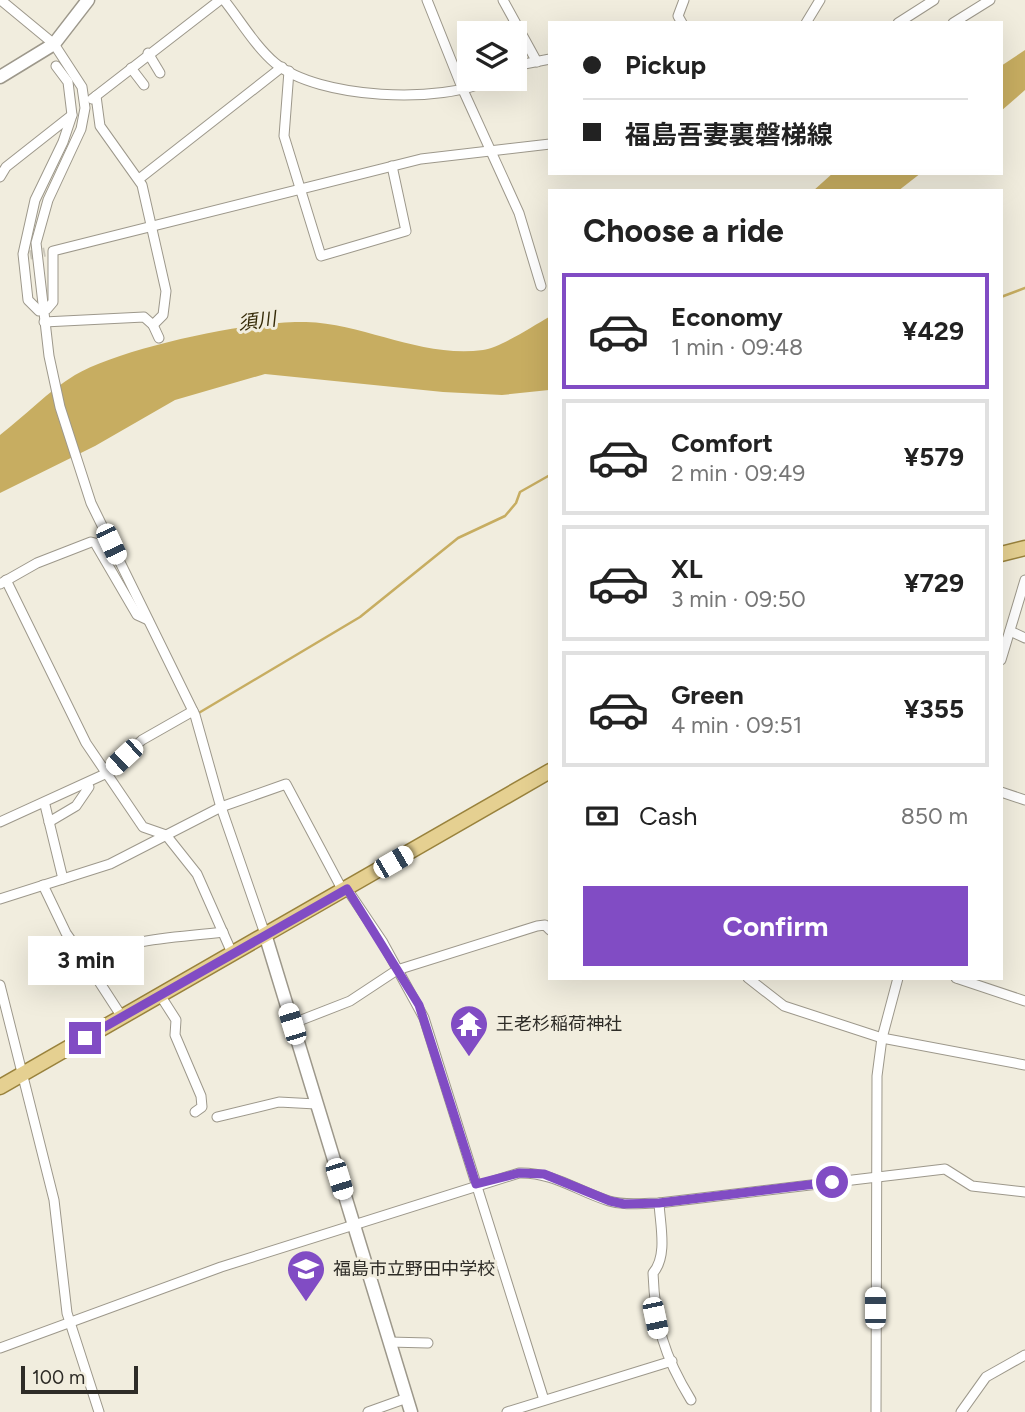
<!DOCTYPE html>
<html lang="en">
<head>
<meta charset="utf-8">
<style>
	body { margin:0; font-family:Figtree,"Noto Sans JP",sans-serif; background:#f2f2f2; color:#222; height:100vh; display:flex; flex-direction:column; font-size:26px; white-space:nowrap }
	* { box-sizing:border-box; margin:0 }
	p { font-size:23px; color:#767676 }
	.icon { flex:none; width:38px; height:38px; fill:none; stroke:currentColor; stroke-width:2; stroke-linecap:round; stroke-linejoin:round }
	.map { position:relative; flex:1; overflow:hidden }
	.panel { position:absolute; left:548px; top:189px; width:455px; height:791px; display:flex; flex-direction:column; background:#fff; border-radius:0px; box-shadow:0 7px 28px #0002 }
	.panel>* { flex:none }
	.top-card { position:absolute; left:548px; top:21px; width:455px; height:154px; border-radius:0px; box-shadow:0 7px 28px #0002; display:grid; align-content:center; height:154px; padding:0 35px; background:#fff }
	.buttons { position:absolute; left:457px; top:21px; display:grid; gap:14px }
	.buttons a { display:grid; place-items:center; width:70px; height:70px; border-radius:0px; background:#fff; box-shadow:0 7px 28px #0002; font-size:35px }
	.scale { position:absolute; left:21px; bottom:18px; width:117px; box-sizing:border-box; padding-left:7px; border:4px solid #2e2c27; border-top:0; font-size:19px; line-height:24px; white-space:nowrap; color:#2e2c27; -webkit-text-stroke:5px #f1edde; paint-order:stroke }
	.end { position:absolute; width:32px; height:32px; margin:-16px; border:9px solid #814cc4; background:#fff; box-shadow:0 0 0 4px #fff }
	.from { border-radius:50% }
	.bubble { position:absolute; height:49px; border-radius:0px; background:#fff; box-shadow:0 7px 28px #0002; font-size:23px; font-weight:700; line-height:49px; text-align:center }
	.car { position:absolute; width:21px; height:42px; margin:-21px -10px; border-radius:9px; box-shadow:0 0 5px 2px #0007; background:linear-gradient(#fff 24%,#345 0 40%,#fff 0 76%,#345 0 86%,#fff 0) }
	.top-card b { display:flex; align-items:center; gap:24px; height:66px; font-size:26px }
	.top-card b+b { border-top:2px solid #e0e0e0 }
	.top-card i { width:18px; height:18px; background:#222 }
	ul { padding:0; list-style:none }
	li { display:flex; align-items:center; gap:21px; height:116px; margin:0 14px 10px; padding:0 21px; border:4px solid #e0e0e0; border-radius:0px }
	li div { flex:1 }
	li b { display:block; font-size:26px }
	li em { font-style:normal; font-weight:700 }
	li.selected { border-color:#814cc4 }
	li>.icon { width:63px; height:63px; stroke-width:1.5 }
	h2 { padding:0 35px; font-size:32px; line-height:84px }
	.pay { display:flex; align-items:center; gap:18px; height:77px; padding:0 35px; font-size:26px }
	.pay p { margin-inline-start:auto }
	.primary-button { display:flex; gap:14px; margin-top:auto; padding:14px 35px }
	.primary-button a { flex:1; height:80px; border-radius:0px; background:#814cc4; color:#fff; font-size:28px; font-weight:700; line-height:80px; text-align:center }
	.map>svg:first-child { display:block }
	.water { fill:#c7ad61 }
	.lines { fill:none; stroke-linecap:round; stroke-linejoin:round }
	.stream { stroke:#c7ad61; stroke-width:2.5 }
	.minor-tunnel { stroke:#cac6b9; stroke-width:9; stroke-dasharray:9 4.5; stroke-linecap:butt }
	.minor-casing { stroke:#9d988b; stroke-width:11 }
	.tertiary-casing { stroke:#9d988b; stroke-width:15 }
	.secondary-casing { stroke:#9d988b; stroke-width:15 }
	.primary-casing { stroke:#99823c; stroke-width:17 }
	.minor { stroke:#fff; stroke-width:9 }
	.tertiary { stroke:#fff; stroke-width:12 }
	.secondary { stroke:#fff; stroke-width:12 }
	.primary { stroke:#e5d091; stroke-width:14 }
	.route { stroke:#814cc4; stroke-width:9 }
	.labels { text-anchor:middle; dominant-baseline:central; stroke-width:6; stroke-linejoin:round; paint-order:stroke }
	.poi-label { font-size:18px; fill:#2e2c27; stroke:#f1edde; text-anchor:start }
	.water-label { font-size:19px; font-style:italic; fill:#352a07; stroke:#f1edde }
</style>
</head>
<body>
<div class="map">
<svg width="1025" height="1412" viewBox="0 0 1025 1412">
	<rect width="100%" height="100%" fill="#f1edde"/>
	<g class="water">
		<path d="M1025 50V90L1001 111V66Z"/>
		<path d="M833 173H921L898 191H813Z"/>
		<path d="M549 317V390L502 395 443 392 265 374 175 400 95 446 0 493V435C25 416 48 391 75 375 121 348 251 320 306 322 366 324 421 358 483 350 500 348 533 326 549 317Z"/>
	</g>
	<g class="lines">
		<g class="stream">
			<path d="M1001 297 1025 288"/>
			<path d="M197 714 360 617 458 538 505 516 516 503 520 492 550 475"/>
		</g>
		<path class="minor-tunnel" d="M30 255 45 252"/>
		<defs>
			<g id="minor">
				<path d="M224 0C240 20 255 46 275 63 318 99 443 105 491 79"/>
				<path d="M427 0 463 90 519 213 541 286"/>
				<path d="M503 0 537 62"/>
				<path d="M2 1 54 44 82 87 85 108 81 129 48 200 36 243 49 356 60 407 91 503 195 715 220 804 265 934"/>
				<path d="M682 23 678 16 684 0"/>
				<path d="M806 23 820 0"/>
				<path d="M898 23 934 0"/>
				<path d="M953 23 990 0"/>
				<path d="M148 53 160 73"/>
				<path d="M56 66 68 82 72 115 63 142 35 200 23 254 28 300 39 311 47 309 53 302V251L421 159 550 144"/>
				<path d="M514 66 550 59"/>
				<path d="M131 68 144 85"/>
				<path d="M289 71 284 136 321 256 406 231 392 166"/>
				<path d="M96 96 100 126 142 185 166 291 163 315 153 325"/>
				<path d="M92 99 220 0"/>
				<path d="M0 177 6 167 72 115"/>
				<path d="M139 179 282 67"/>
				<path d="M44 322 144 317 153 325 159 338"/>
				<path d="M6 580 86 743 143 827 166 835 197 874 232 953"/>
				<path d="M0 584 37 563 91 542 95 543 137 615 148 620"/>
				<path d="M1010 631 1025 638"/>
				<path d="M1001 660 1025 580"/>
				<path d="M1001 792 1025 800"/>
				<path d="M45 805 63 879"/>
				<path d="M0 822 105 774 142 740 193 711"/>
				<path d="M49 822 76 806 89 787"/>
				<path d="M43 885 66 933 87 963"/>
				<path d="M347 889 382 941 424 1018 544 1400"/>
				<path d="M0 899 110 864 221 807 286 784 343 891"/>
				<path d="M748 978 784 1006 882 1038 1025 1065"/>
				<path d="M956 978 1025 1001"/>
				<path d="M0 985 54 1200 67 1313 99 1412"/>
				<path d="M160 995 176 1020 175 1035 201 1096 202 1107 195 1112"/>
				<path d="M122 1017 87 963C123 937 179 938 223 932"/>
				<path d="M291 1024 350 1001 397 970 537 926 545 925 550 930"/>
				<path d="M217 1117 279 1102 316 1104"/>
				<path d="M659 1203C660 1224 668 1256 653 1273 655 1325 664 1356 691 1400"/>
				<path d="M389 1342 428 1343"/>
				<path d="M0 1348 221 1267 519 1173C553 1172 577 1191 609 1201 625 1206 642 1203 659 1203L945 1169 972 1186 1025 1192"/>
				<path d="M368 1412 407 1398"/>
				<path d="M507 1412 672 1361"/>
				<path d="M876 1412 877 1076 882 1038 898 978"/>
				<path d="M961 1412 986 1377 1025 1355"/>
			</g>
			<path id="tertiary" d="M265 934 411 1412"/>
			<path id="secondary" d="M0 77 54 44 88 0"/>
			<g id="primary">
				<path d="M1001 554 1025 548"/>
				<path d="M0 1087 550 771"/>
			</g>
		</defs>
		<use href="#minor" class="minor-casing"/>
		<use href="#tertiary" class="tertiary-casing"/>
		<use href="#secondary" class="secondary-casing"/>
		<use href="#primary" class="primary-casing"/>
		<use href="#minor" class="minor"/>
		<use href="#tertiary" class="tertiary"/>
		<use href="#secondary" class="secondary"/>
		<use href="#primary" class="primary"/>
	</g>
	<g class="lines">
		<path class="route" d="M85 1038 347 889 419 1005 476 1184 519 1173 544 1174 610 1201 624 1204 659 1203 832 1182"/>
	</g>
	<defs>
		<symbol id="temple-pin" viewBox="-11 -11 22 30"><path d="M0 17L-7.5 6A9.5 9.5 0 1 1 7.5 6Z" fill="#814cc4" stroke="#f1edde"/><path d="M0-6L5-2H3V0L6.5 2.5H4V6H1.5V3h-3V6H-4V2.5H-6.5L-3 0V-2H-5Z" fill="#fff"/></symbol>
		<symbol id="school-pin" viewBox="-11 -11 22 30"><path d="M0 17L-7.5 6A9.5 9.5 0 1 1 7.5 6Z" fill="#814cc4" stroke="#f1edde"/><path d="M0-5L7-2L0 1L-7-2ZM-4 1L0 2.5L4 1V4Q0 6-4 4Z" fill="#fff"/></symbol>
	</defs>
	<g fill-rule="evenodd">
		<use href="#temple-pin" x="447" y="1002" width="44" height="60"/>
		<use href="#school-pin" x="284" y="1247" width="44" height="60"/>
	</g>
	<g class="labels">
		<g class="poi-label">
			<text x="496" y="1024">王老杉稲荷神社</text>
			<text x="333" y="1269">福島市立野田中学校</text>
		</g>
		<g class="water-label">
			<text transform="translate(257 321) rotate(-8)">須川</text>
		</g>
	</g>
</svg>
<div class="buttons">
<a><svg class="icon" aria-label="layers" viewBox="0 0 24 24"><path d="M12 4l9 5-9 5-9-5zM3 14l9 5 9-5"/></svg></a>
</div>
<div class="scale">100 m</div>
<i class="end from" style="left:832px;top:1182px"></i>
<i class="end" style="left:85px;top:1038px"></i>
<div class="bubble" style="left:28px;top:936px;width:116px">3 min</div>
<i class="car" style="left:111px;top:544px;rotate:155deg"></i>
<i class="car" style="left:124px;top:757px;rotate:227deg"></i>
<i class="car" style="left:393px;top:862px;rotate:60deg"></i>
<i class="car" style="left:292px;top:1024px;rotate:343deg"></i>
<i class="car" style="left:339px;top:1179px;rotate:163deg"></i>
<i class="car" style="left:875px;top:1308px;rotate:0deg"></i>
<i class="car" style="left:655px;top:1318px;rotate:168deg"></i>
<div class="top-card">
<b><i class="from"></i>Pickup</b>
<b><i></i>福島吾妻裏磐梯線</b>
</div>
<section class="panel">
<h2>Choose a ride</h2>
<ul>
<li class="selected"><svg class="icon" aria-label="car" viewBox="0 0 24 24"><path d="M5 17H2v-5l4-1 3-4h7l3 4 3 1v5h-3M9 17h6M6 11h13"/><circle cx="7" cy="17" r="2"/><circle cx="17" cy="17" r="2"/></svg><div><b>Economy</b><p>1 min · 09:48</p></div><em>¥429</em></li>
<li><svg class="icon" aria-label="car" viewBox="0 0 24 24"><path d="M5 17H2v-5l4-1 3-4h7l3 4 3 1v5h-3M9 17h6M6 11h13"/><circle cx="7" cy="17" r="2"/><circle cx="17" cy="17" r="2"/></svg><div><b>Comfort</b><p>2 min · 09:49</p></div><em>¥579</em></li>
<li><svg class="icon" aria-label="car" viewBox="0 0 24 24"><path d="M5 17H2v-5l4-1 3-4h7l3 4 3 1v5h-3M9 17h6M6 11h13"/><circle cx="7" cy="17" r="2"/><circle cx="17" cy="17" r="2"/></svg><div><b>XL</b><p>3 min · 09:50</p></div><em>¥729</em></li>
<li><svg class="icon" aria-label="car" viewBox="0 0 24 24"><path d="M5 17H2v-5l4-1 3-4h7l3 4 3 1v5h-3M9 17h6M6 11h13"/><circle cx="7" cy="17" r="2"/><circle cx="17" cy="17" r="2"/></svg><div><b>Green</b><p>4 min · 09:51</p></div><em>¥355</em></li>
</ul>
<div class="pay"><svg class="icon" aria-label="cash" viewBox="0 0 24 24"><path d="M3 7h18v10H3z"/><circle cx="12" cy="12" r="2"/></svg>Cash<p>850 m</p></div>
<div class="primary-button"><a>Confirm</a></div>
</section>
</div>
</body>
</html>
